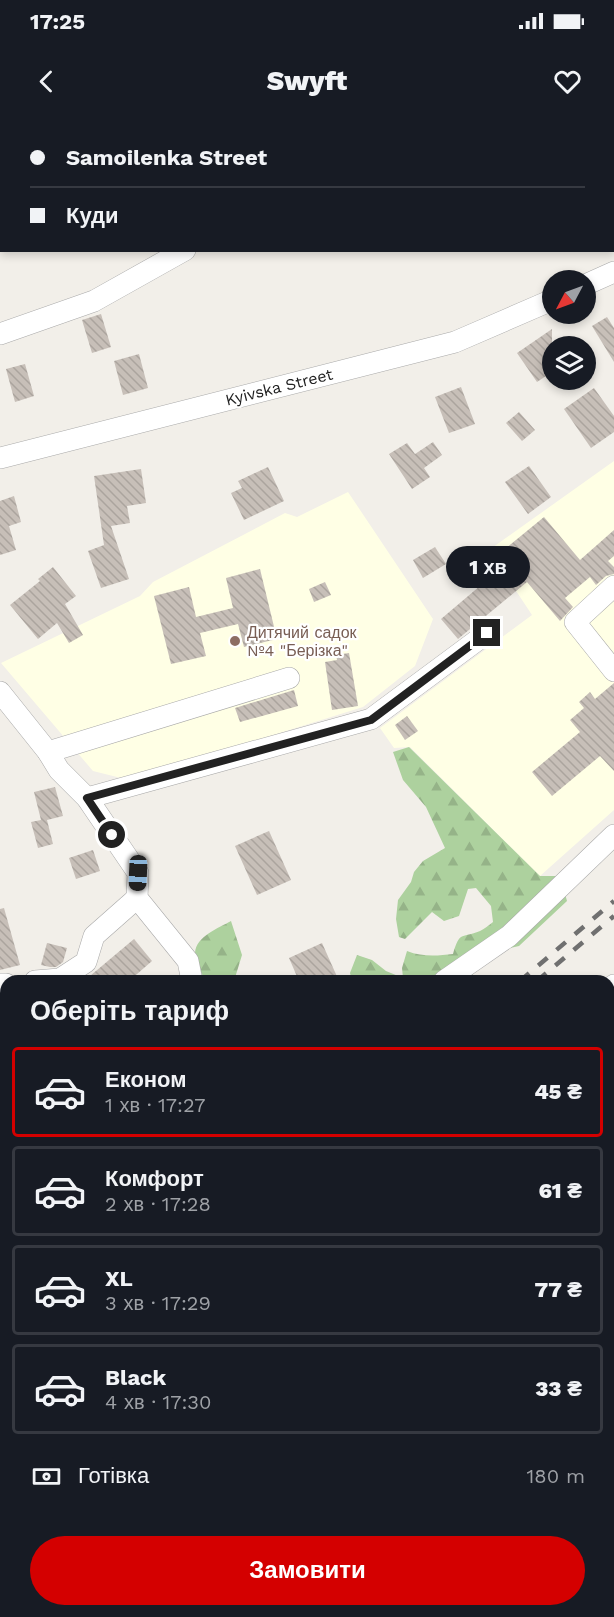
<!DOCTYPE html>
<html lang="uk">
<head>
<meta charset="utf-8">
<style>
	body { margin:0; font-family:"Work Sans",sans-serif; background:#242831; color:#f1f3f6; height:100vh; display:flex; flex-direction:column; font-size:22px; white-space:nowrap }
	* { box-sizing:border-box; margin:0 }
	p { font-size:20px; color:#9ea1a6 }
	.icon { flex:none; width:33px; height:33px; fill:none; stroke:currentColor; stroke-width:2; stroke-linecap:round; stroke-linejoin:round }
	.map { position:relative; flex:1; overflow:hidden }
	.details { position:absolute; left:0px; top:855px; width:615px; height:642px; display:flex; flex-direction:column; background:#171b24; border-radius:18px 18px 0 0; box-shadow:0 3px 9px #0003 }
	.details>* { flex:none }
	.banner { position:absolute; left:0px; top:0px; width:615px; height:132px; box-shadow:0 3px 9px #0003; display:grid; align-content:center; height:132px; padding:0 30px; background:#171b24 }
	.needle { width:39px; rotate:229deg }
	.buttons { position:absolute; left:542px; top:150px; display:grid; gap:12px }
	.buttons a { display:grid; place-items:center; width:54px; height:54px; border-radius:50%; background:#171b24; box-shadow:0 3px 9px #0003; font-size:30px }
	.end { position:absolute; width:27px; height:27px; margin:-14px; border:8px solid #222; background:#fff; box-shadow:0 0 0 3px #fff }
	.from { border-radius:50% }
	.bubble { position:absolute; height:42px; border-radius:21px; background:#171b24; box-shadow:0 3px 9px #0003; font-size:20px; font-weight:800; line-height:42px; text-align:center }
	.car { position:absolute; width:18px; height:36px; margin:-18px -9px; border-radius:8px; box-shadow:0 0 4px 2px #0007; background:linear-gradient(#222 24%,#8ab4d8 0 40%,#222 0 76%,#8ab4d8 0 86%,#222 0) }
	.banner b { display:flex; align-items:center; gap:21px; height:57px; font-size:22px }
	.banner b+b { border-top:2px solid #363941 }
	.banner i { width:15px; height:15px; background:#f1f3f6 }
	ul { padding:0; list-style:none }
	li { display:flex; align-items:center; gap:18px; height:90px; margin:0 12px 9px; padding:0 18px; border:3px solid #363941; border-radius:6px }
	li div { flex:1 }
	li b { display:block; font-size:22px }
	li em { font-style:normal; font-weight:800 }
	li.selected { border-color:#d40000 }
	li>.icon { width:54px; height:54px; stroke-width:1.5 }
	h2 { padding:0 30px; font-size:27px; line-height:72px }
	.pay { display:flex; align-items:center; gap:15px; height:66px; padding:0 30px; font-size:22px }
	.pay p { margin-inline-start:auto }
	.primary-button { display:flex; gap:12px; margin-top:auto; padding:12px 30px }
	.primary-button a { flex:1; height:69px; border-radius:36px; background:#d40000; color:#fff; font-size:24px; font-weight:800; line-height:69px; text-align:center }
	.status { display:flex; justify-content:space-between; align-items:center; height:42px; padding:0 30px; background:#171b24; direction:ltr }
	.status svg { height:16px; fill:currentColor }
	header { display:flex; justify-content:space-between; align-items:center; height:78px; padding:0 30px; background:#171b24; font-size:27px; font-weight:800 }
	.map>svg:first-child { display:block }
	.residential { fill:#e0dfdf }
	.education { fill:#ffffe5 }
	.forest { fill:url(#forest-firs) }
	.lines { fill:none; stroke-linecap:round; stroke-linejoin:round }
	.river { stroke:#aad3df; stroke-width:33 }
	.building { fill:url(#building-back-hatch) }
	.minor-casing { stroke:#a9a9a9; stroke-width:22 }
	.minor { stroke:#fff; stroke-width:21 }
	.rail { stroke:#707070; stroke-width:4.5; stroke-dasharray:12 12; stroke-linecap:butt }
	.route { stroke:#222; stroke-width:8 }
	.education-dot { fill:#8d6e63; stroke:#fff; stroke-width:2 }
	.labels { text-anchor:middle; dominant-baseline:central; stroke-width:4.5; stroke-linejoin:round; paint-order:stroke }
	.street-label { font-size:16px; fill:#222; stroke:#fff }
	.education-label { font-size:16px; fill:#785e54; stroke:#fff; text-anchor:start }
</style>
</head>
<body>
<div class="status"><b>17:25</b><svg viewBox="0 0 49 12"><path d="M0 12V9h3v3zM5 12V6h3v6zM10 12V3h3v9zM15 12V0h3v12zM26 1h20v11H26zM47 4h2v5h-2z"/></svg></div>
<header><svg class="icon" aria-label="back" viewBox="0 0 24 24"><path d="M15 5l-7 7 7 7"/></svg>Swyft<svg class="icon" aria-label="heart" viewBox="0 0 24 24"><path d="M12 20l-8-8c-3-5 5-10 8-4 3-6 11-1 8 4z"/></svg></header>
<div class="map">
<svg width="614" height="1497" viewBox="0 0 614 1497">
	<defs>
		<pattern id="forest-firs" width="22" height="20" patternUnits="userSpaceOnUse" patternTransform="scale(1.5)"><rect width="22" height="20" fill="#add19e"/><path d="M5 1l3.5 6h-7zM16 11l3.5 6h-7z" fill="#95b388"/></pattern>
		<pattern id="building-back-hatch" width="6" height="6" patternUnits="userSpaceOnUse" patternTransform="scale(1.5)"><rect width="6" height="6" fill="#c7bfb8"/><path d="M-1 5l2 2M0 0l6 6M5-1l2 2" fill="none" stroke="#aba49e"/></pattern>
	</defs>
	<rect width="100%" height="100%" fill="#f2efe9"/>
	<path class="residential" d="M6 1447V1491H147L154 1497H0V1448Z"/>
	<g class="education">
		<path d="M614 341V690L540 756 410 627 394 628 380 608 532 495 489 430Z"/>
		<path d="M348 372 433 499 415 546 363 587 129 660 93 651 1 543 140 476 153 462 285 393 297 397Z"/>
		<path d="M614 1035V1328L609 1322V1039Z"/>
	</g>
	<g class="forest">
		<path d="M409 627 540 756H560L567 781 519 826 497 831 466 861H352L350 853 357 835 372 840 386 851 403 858 402 848 407 831C422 837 437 836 453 834 460 810 461 819 480 811 484 809 489 805 493 802L491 786 476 768 468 769 459 796 444 801 432 792 405 819 399 817 396 799 398 780 411 762 414 752 423 741 445 728 426 687 403 660 393 632Z"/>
		<path d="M231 801 242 835 234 861H205C202 853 195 841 195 833 196 816 219 808 231 801Z"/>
		<path d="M614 888V1045L609 1048V892Z"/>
		<path d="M0 1010 6 1013V1083L0 1087Z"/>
		<path d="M6 1324V1447L0 1448V1329Z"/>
		<path d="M609 1397 614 1398V1497H175L169 1491H609Z"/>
	</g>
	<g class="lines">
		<g class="river">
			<path d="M0 1414 6 1413"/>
			<path d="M324 1491 328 1497"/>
		</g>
	</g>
	<g class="building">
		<path d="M101 194 111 227 92 233 82 200Z"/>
		<path d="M607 197 614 208V242L592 206Z"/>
		<path d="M552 209V252L537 262 517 233Z"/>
		<path d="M139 234 148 268 123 275 114 241Z"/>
		<path d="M25 244 34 276 15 282 6 249Z"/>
		<path d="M461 267 475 304 449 313 435 277Z"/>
		<path d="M594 268 614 296V312L591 328 564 289Z"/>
		<path d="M519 292 535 310 522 321 506 303Z"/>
		<path d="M433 322 442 335 424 348 430 357 412 369 389 334 407 323 415 334Z"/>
		<path d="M529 346 551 377 528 394 505 362Z"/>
		<path d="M268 347 284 381 244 400 231 373 242 368 238 361Z"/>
		<path d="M141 349 146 383 127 386 130 403 111 406 129 459 101 468 88 431 104 425 94 356Z"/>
		<path d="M14 376 21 402 9 406 16 430 0 435V381Z"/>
		<path d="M544 397 580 440 614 410V436L608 441 614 447V454L606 456 596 465 590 457 565 478 573 487 560 501 527 462 458 519 441 499 513 438 505 429Z"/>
		<path d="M435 427 446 444 423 458 413 440Z"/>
		<path d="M53 447 76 476 65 484 83 515 69 523 57 503 38 519 10 485 40 461 38 459Z"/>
		<path d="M260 449 277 519 244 527 238 504 200 513 206 536 171 544 154 476 189 467 196 497 233 488 226 458Z"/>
		<path d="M325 462 331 475 314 482 309 469Z"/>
		<path d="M349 533 358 586 332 590 325 542 337 540 336 535Z"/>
		<path d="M614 563V651L600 636 552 676 532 652 580 612 570 600 584 588 579 582 590 572 595 579Z"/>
		<path d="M294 570 298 586 240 602 235 588Z"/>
		<path d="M407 596 418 611 405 620 395 605Z"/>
		<path d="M55 667 63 696 47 700 53 724 38 728 31 702 41 700 34 672Z"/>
		<path d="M269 711 291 760 257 775 235 726Z"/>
		<path d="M93 730 100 751 76 759 69 738Z"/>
		<path d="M4 788 20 845 0 850V789Z"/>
		<path d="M134 819 152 841 129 861H84Z"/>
		<path d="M47 823 67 828 63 842 56 847H50L41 845Z"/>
		<path d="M322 823 339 861H299L289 838Z"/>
	</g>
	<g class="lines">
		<defs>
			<g id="minor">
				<path d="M409 2 411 0"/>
				<path d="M595 2 596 0"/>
				<path d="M614 34V35"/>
				<path d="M585 165 614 152"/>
				<path d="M0 214 94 181 185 130"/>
				<path d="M0 338 455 222 552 180"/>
				<path d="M614 466 575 502 614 551"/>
				<path d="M0 572 48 632 59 650 87 678 138 753 137 778 188 841 192 861"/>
				<path d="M48 632 289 558"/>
				<path d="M87 678 371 599 487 513"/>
				<path d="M35 861 60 859 86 842 94 816 137 778"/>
				<path d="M444 861 509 816 614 715"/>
				<path d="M0 864H6"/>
				<path d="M609 869 614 865"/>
				<path d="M609 886 613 891 609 909"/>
				<path d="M609 957 614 963"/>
				<path d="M609 1071 614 1067"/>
				<path d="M609 1167 614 1154"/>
				<path d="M0 1208 6 1204"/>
				<path d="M609 1305 614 1302"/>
				<path d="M609 1344 614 1350"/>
				<path d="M0 1403 6 1397"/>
				<path d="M0 1429 6 1428"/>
				<path d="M157 1491 165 1497"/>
			</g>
		</defs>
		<use href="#minor" class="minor-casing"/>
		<use href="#minor" class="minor"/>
		<g class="rail">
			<path d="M520 861 614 781"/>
			<path d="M537 861 614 796"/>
			<path d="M0 1290 6 1285"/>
			<path d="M0 1306 6 1301"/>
		</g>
	</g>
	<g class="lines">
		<path class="route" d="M112 715 87 678 371 600 487 513"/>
	</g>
	<circle class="education-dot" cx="235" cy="521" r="6"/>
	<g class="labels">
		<g class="street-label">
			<text transform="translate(279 267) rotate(-14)">Kyivska Street</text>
		</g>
		<g class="education-label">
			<text x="247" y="512">Дитячий садок<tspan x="247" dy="18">№4 "Берізка"</tspan></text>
		</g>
	</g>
</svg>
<div class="buttons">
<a><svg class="needle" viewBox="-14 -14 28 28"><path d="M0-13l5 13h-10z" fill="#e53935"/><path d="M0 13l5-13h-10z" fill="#9ea1a6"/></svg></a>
<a><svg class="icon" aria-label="layers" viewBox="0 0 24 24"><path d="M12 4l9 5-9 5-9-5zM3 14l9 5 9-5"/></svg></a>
</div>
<i class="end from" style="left:112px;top:715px"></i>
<i class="end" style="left:487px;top:513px"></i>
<div class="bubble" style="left:446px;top:426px;width:84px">1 хв</div>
<i class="car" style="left:138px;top:753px;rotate:182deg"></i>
<div class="banner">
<b><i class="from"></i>Samoilenka Street</b>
<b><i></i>Куди</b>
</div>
<section class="details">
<h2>Оберіть тариф</h2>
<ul>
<li class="selected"><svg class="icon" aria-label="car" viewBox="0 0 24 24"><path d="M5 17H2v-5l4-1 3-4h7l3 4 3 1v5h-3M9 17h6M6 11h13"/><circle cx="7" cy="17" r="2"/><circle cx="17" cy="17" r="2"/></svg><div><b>Економ</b><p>1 хв · 17:27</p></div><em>45 ₴</em></li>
<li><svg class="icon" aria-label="car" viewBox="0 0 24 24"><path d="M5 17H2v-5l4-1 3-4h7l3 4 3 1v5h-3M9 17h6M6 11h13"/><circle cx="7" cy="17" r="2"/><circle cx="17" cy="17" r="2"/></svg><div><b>Комфорт</b><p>2 хв · 17:28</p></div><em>61 ₴</em></li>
<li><svg class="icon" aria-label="car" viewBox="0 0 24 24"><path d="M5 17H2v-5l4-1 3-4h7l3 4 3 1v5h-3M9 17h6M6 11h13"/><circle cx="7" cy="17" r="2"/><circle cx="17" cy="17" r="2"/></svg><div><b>XL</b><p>3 хв · 17:29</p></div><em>77 ₴</em></li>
<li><svg class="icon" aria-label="car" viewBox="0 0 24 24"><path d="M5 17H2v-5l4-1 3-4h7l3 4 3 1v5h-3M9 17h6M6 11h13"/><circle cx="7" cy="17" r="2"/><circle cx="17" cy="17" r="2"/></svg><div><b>Black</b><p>4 хв · 17:30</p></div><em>33 ₴</em></li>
</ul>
<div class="pay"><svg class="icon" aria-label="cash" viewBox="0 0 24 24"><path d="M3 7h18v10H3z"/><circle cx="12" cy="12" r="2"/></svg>Готівка<p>180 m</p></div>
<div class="primary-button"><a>Замовити</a></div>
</section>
</div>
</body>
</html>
